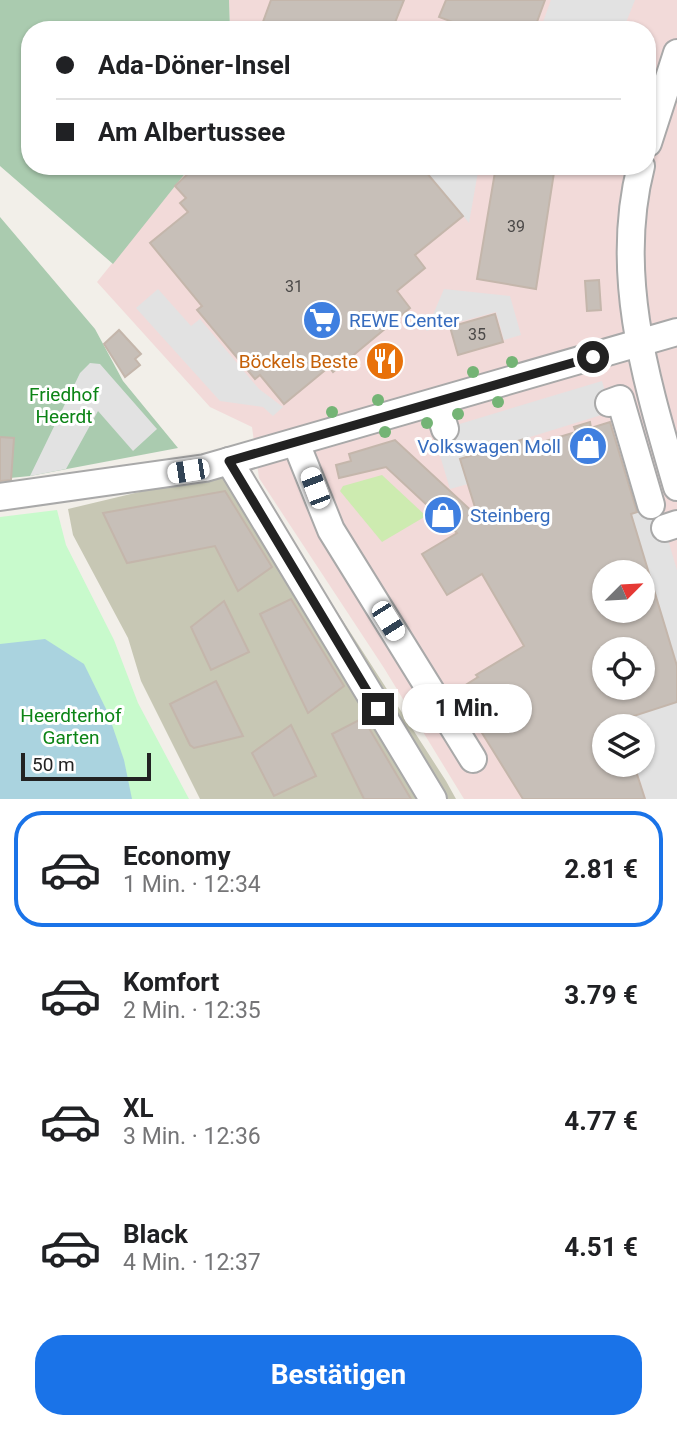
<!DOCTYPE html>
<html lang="de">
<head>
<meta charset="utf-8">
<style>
	body { margin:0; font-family:Roboto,sans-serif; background:#f6f6f6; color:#202124; height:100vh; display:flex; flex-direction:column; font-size:26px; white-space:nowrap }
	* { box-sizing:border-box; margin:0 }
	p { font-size:23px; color:#757577 }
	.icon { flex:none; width:38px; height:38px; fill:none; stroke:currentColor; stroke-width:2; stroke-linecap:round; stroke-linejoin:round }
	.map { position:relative; height:799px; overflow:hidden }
	.drawer { display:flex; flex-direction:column; background:#fff; flex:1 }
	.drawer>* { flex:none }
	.hud { position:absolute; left:21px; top:21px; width:635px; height:154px; border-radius:28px; box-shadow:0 2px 5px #0004; display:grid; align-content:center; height:154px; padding:0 35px; background:#fff }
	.needle { width:46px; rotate:66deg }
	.fabs { position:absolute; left:592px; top:560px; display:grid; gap:14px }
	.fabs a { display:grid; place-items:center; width:63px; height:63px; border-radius:50%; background:#fff; box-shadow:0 2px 5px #0004; font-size:35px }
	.scale { position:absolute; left:21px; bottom:18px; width:130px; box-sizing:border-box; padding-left:7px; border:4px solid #222; border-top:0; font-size:19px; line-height:24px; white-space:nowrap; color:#222; -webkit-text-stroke:5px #fff; paint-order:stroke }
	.end { position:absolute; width:32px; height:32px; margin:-16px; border:9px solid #222; background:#fff; box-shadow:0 0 0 4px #fff }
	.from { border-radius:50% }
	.bubble { position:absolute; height:49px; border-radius:24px; background:#fff; box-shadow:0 2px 5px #0004; font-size:23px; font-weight:700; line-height:49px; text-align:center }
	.car { position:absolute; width:21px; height:42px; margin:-21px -10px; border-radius:9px; box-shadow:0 0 5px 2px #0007; background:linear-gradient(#fff 24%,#345 0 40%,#fff 0 76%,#345 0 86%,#fff 0) }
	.hud b { display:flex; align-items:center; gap:24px; height:66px; font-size:26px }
	.hud b+b { border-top:2px solid #e0e0e0 }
	.hud i { width:18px; height:18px; background:#202124 }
	ul { padding:12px 0 0; list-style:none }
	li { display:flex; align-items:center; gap:21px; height:116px; margin:0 14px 10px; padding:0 21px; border:4px solid transparent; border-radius:28px }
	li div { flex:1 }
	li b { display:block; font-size:26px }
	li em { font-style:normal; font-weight:700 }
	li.on { border-color:#1a73e8 }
	li>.icon { width:63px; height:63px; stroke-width:1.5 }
	.primary-button { display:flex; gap:14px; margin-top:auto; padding:14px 35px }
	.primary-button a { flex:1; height:80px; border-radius:28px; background:#1a73e8; color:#fff; font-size:28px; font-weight:700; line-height:80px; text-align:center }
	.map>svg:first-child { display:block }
	.commercial { fill:#f2dad9; fill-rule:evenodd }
	.construction { fill:#c7c7b4 }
	.grass { fill:#cdebb0 }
	.cemetery { fill:#aacbaf }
	.park { fill:#c8facc }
	.parking { fill:#e2e2e2 }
	.water { fill:#aad3df }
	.building { fill:#c7bfb8; stroke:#c4b6ab; stroke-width:2; fill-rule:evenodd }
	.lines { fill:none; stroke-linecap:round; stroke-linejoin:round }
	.minor-casing { stroke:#a9a9a9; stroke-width:30 }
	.minor { stroke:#fff; stroke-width:26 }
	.tree { fill:#74b475 }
	.route { stroke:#222; stroke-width:9 }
	.labels { text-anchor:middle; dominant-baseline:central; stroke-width:6; stroke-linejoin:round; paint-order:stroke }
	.number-label { font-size:16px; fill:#4b4948 }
	.shop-label { font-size:19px; fill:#366cbe; stroke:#fff; text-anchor:start }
	.food-label { font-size:19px; fill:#c56008; stroke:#fff; text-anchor:end }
	.park-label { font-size:19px; fill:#0c8416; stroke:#fff }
</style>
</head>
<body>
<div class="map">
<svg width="677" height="799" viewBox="0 0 677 799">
	<rect width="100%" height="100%" fill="#f2efe9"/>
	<path class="commercial" d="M229 0H677V799H464L384 668 259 478 252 427 210 407 97 282 191 166H648V30H230ZM604 572H642V611H604ZM604 649H642V688H604ZM604 726H642V765H604Z"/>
	<path class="construction" d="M244 467 446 781 456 799H200L141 681 128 638 73 535 68 509Z"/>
	<path class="grass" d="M382 475 426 516 382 542 340 491 343 486Z"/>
	<g class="cemetery">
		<path d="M0 0H229L230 30H30V166H191L113 264 0 166Z"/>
		<path d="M0 217 95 329 123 381 178 448 30 476 0 479Z"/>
	</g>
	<path class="park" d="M57 510 66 545 114 640 138 703 189 799H0V517Z"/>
	<g class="parking">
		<path d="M551 0H635L623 30H540Z"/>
		<path d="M422 166H479L469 223Z"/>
		<path d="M158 289 191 326 200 319 259 389 283 407 273 416 263 407 220 401 136 308Z"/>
		<path d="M444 289 510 296 521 335 504 340 496 312 426 331Z"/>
		<path d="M90 363 100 364 157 429 133 451 98 411 66 469 30 476 80 373Z"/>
		<path d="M602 381 611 412 527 438 530 449 464 470 468 484 450 489 433 432Z"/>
		<path d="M657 503 677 570V799H646L635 765H642V726H622L619 718 670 702 642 572H632L615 516Z"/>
	</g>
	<path class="water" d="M45 639 84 664 108 713 124 760 132 799H0V644Z"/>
	<g class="building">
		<path d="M271 0H404L392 30H260Z"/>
		<path d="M446 0H545L534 30H474L439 17Z"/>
		<path d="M196 166H421L463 216 415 255 425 268 397 291 410 308 333 372 329 367 284 404 260 375 255 379 197 310 202 306 150 243 188 212 180 203 186 198 175 186Z"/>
		<path d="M496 166H555L536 289 477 279Z"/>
		<path d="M599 280 601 310 587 311 585 281Z"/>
		<path d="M495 314 503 342 458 355 450 327Z"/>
		<path d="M119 330 141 354 135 359 140 365 125 377 104 344Z"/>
		<path d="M590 422 591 428 610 422 637 512 631 514 677 666V702L615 722 617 726H604V765H634L645 799H523L456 691 478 677 476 675 524 646 482 574 447 595 422 554 457 533 386 467 339 478 336 465 351 461 349 454 395 440 478 517 460 459 527 438 529 446 576 432 574 427ZM604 572H642V611H604ZM604 649H642V688H604Z"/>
		<path d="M0 437 14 438 11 480 0 481Z"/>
		<path d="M225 491 272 567 238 591 215 546 127 563 103 513Z"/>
		<path d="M291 599 344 686 308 713 260 614Z"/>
		<path d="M224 601 249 652 211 670 191 627Z"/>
		<path d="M216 681 243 736 194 748 190 745 170 704Z"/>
		<path d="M363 718 411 799H364L332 734Z"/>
		<path d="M291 725 316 776 274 796 252 753Z"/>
	</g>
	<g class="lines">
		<defs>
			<g id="minor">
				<path d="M648 143 677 53"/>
				<path d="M641 166C613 275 647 383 677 487"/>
				<path d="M437 403 445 429"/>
				<path d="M609 403 620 399 651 505"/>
				<path d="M296 443 331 530 473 759"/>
				<path d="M229 461 433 799"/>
				<path d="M0 497 205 468 677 332"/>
				<path d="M665 528 677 524"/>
			</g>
		</defs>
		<use href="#minor" class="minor-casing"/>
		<use href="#minor" class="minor"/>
	</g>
	<g class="tree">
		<circle cx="512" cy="362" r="6"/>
		<circle cx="473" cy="372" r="6"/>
		<circle cx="378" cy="400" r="6"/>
		<circle cx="498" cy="402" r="6"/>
		<circle cx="332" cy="412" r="6"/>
		<circle cx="458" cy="414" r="6"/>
		<circle cx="427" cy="423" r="6"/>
		<circle cx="385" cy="432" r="6"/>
	</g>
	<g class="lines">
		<path class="route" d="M378 709 229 461 593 357"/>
	</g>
	<defs>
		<symbol id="supermarket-disc" viewBox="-11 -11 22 22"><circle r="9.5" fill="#3f7fe0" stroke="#fff"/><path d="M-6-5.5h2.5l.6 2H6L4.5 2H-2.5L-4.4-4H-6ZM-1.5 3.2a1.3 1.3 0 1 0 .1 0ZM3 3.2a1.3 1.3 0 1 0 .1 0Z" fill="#fff"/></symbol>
		<symbol id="restaurant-disc" viewBox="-11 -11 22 22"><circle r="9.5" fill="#e8710a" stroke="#fff"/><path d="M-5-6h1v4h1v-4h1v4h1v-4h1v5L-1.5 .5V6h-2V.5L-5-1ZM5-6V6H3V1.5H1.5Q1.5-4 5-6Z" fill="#fff"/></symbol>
		<symbol id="shop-disc" viewBox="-11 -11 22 22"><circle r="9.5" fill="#3f7fe0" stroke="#fff"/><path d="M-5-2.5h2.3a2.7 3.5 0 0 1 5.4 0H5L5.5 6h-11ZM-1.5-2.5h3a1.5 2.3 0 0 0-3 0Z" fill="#fff"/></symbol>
	</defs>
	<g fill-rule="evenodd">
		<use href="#supermarket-disc" x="300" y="298" width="44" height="44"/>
		<use href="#restaurant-disc" x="363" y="339" width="44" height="44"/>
		<use href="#shop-disc" x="566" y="424" width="44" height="44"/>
		<use href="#shop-disc" x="421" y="493" width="44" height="44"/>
	</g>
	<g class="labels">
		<g class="number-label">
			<text x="516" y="226">39</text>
			<text x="294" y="286">31</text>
			<text x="477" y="334">35</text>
		</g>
		<g class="shop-label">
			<text x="349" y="320">REWE Center</text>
			<text x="561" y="446" text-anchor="end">Volkswagen Moll</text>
			<text x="470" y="515">Steinberg</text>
		</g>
		<g class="food-label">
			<text x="358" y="361">Böckels Beste</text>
		</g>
		<g class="park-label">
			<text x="64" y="394">Friedhof<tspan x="64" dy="22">Heerdt</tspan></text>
			<text x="71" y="715">Heerdterhof<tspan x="71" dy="22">Garten</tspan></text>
		</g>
	</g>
</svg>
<div class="fabs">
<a><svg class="needle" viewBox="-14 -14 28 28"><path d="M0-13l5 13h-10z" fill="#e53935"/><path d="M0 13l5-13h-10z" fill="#757577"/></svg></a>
<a><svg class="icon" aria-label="locate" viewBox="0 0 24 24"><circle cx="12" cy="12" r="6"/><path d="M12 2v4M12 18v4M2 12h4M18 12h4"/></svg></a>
<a><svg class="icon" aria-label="layers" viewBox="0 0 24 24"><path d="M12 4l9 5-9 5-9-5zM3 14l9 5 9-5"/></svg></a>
</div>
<div class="scale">50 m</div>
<i class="end from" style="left:593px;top:357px"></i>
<i class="end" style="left:378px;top:709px"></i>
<div class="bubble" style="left:402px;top:684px;width:130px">1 Min.</div>
<i class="car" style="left:188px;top:471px;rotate:261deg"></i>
<i class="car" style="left:315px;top:488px;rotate:339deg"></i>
<i class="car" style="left:388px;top:621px;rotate:148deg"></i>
<div class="hud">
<b><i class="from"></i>Ada-Döner-Insel</b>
<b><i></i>Am Albertussee</b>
</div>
</div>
<section class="drawer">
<ul>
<li class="on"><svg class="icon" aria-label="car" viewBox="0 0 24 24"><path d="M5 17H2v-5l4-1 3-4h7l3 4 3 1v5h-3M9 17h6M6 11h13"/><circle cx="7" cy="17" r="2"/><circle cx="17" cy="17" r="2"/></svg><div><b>Economy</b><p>1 Min. · 12:34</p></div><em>2.81 €</em></li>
<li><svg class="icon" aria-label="car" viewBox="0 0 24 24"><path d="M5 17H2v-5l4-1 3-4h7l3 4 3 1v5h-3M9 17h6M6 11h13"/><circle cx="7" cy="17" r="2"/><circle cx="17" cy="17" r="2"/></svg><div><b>Komfort</b><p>2 Min. · 12:35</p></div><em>3.79 €</em></li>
<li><svg class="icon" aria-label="car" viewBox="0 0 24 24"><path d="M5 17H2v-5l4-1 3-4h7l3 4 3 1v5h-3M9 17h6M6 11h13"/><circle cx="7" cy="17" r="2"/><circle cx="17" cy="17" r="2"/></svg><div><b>XL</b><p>3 Min. · 12:36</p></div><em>4.77 €</em></li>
<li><svg class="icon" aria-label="car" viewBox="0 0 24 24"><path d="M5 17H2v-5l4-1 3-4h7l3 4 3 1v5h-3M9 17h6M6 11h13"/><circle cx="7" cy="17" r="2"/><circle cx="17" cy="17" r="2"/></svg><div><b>Black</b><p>4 Min. · 12:37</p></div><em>4.51 €</em></li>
</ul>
<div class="primary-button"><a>Bestätigen</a></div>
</section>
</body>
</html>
